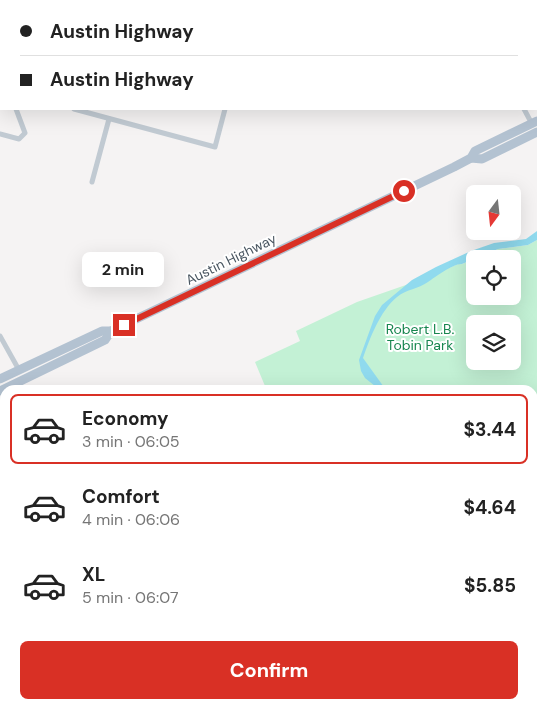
<!DOCTYPE html>
<html lang="en">
<head>
<meta charset="utf-8">
<style>
	body { margin:0; font-family:"DM Sans",sans-serif; background:#f6f6f6; color:#222; height:100vh; display:flex; flex-direction:column; font-size:19px; white-space:nowrap }
	* { box-sizing:border-box; margin:0 }
	p { font-size:16px; color:#767676 }
	.icon { flex:none; width:28px; height:28px; fill:none; stroke:currentColor; stroke-width:2; stroke-linecap:round; stroke-linejoin:round }
	.map { position:relative; flex:1; overflow:hidden }
	.panel { position:absolute; left:0px; top:385px; width:538px; height:324px; display:flex; flex-direction:column; background:#fff; border-radius:15px 15px 0 0; box-shadow:0 5px 20px #0002 }
	.panel>* { flex:none }
	.top-card { position:absolute; left:0px; top:0px; width:538px; height:110px; box-shadow:0 5px 20px #0002; display:grid; align-content:center; height:110px; padding:0 20px; background:#fff }
	.needle { width:32px; rotate:195deg }
	.controls { position:absolute; left:466px; top:185px; display:grid; gap:10px }
	.controls a { display:grid; place-items:center; width:55px; height:55px; border-radius:8px; background:#fff; box-shadow:0 5px 20px #0002; font-size:25px }
	.end { position:absolute; width:22px; height:22px; margin:-11px; border:6px solid #d93025; background:#fff; box-shadow:0 0 0 2px #fff }
	.from { border-radius:50% }
	.bubble { position:absolute; height:35px; border-radius:8px; background:#fff; box-shadow:0 5px 20px #0002; font-size:16px; font-weight:700; line-height:35px; text-align:center }
	.top-card b { display:flex; align-items:center; gap:18px; height:48px; font-size:19px }
	.top-card b+b { border-top:1px solid #e0e0e0 }
	.top-card i { width:12px; height:12px; background:#222 }
	ul { padding:9px 0 0; list-style:none }
	li { display:flex; align-items:center; gap:15px; height:70px; margin:0 10px 8px; padding:0 10px; border:2px solid transparent; border-radius:8px }
	li div { flex:1 }
	li b { display:block; font-size:19px }
	li em { font-style:normal; font-weight:700 }
	li.on { border-color:#d93025 }
	li>.icon { width:45px; height:45px; stroke-width:1.5 }
	.button { display:flex; gap:10px; margin-top:auto; padding:10px 20px }
	.button a { flex:1; height:58px; border-radius:8px; background:#d93025; color:#fff; font-size:20px; font-weight:700; line-height:58px; text-align:center }
	.map>svg:first-child { display:block }
	.green { fill:#c3f1d5; fill-rule:evenodd }
	.water { fill:#90daee }
	.lines { fill:none; stroke-linecap:round; stroke-linejoin:round }
	.stream { stroke:#90daee; stroke-width:1 }
	.river { stroke:#90daee; stroke-width:9 }
	.street { stroke:#c1cad2; stroke-width:5 }
	.primary { stroke:#b3c2d1; stroke-width:9 }
	.route { stroke:#d93025; stroke-width:6 }
	.labels { text-anchor:middle; dominant-baseline:central; stroke-width:4; stroke-linejoin:round; paint-order:stroke }
	.street-label { font-size:14px; fill:#4a5661; stroke:#fff }
	.park-label { font-size:14px; fill:#17864f; stroke:#fff }
</style>
</head>
<body>
<div class="map">
<svg width="537" height="708" viewBox="0 0 537 708">
	<rect width="100%" height="100%" fill="#f5f3f3"/>
	<g class="green">
		<path d="M537 240V695L532 690V390H263L265 386 255 362 300 341 296 331 357 302 423 279 458 264H462L498 249 528 245ZM475 259H512V296H475ZM475 324H512V361H475Z"/>
		<path d="M0 473 5 474V569L0 568Z"/>
		<path d="M317 704H341L340 708H315Z"/>
	</g>
	<path class="water" d="M537 231V240L528 245 498 249 462 264C454 263 435 277 428 282 418 289 407 289 397 297 380 311 370 338 363 358L386 390H380L365 378 361 371 359 360 375 316 382 305 412 280 436 267 471 251 494 243 526 239Z"/>
	<g class="lines">
		<g class="stream">
			<path d="M10 1V0"/>
			<path d="M0 23 1 20"/>
			<path d="M326 708 327 704"/>
		</g>
		<path class="river" d="M0 500 5 498"/>
		<g class="street">
			<path d="M134 0 139 1"/>
			<path d="M389 0 394 1"/>
			<path d="M49 1V0"/>
			<path d="M190 1V0"/>
			<path d="M422 1V0"/>
			<path d="M0 93 1 92"/>
			<path d="M74 109 215 147 225 109"/>
			<path d="M524 109 532 124"/>
			<path d="M0 134 19 139 25 133 16 109"/>
			<path d="M92 182 109 119"/>
			<path d="M0 336 19 370"/>
			<path d="M0 573 5 575"/>
			<path d="M57 704 73 708"/>
			<path d="M256 704 258 708"/>
			<path d="M477 704 484 708"/>
			<path d="M1 708 5 623"/>
			<path d="M372 708 374 704"/>
		</g>
		<g class="primary">
			<path d="M471 158 482 159 537 132"/>
			<path d="M0 379 102 331H111L454 167 471 158 475 151 537 121"/>
			<path d="M0 391 105 340 111 331"/>
		</g>
	</g>
	<g class="lines">
		<path class="route" d="M124 325 404 191"/>
	</g>
	<g class="labels">
		<g class="street-label">
			<text transform="translate(231 259) rotate(-26)">Austin Highway</text>
		</g>
		<g class="park-label">
			<text x="420" y="329">Robert L.B.<tspan x="420" dy="16">Tobin Park</tspan></text>
		</g>
	</g>
</svg>
<div class="controls">
<a><svg class="needle" viewBox="-14 -14 28 28"><path d="M0-13l5 13h-10z" fill="#e53935"/><path d="M0 13l5-13h-10z" fill="#767676"/></svg></a>
<a><svg class="icon" aria-label="locate" viewBox="0 0 24 24"><circle cx="12" cy="12" r="6"/><path d="M12 2v4M12 18v4M2 12h4M18 12h4"/></svg></a>
<a><svg class="icon" aria-label="layers" viewBox="0 0 24 24"><path d="M12 4l9 5-9 5-9-5zM3 14l9 5 9-5"/></svg></a>
</div>
<i class="end from" style="left:404px;top:191px"></i>
<i class="end" style="left:124px;top:325px"></i>
<div class="bubble" style="left:82px;top:252px;width:82px">2 min</div>
<div class="top-card">
<b><i class="from"></i>Austin Highway</b>
<b><i></i>Austin Highway</b>
</div>
<section class="panel">
<ul>
<li class="on"><svg class="icon" aria-label="car" viewBox="0 0 24 24"><path d="M5 17H2v-5l4-1 3-4h7l3 4 3 1v5h-3M9 17h6M6 11h13"/><circle cx="7" cy="17" r="2"/><circle cx="17" cy="17" r="2"/></svg><div><b>Economy</b><p>3 min · 06:05</p></div><em>$3.44</em></li>
<li><svg class="icon" aria-label="car" viewBox="0 0 24 24"><path d="M5 17H2v-5l4-1 3-4h7l3 4 3 1v5h-3M9 17h6M6 11h13"/><circle cx="7" cy="17" r="2"/><circle cx="17" cy="17" r="2"/></svg><div><b>Comfort</b><p>4 min · 06:06</p></div><em>$4.64</em></li>
<li><svg class="icon" aria-label="car" viewBox="0 0 24 24"><path d="M5 17H2v-5l4-1 3-4h7l3 4 3 1v5h-3M9 17h6M6 11h13"/><circle cx="7" cy="17" r="2"/><circle cx="17" cy="17" r="2"/></svg><div><b>XL</b><p>5 min · 06:07</p></div><em>$5.85</em></li>
</ul>
<div class="button"><a>Confirm</a></div>
</section>
</div>
</body>
</html>
